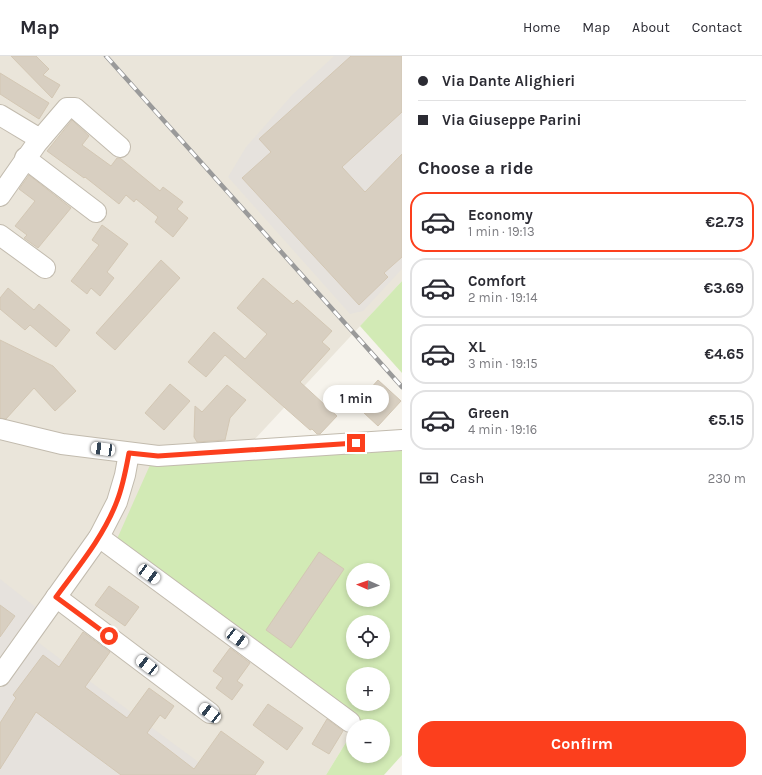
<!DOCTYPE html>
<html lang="en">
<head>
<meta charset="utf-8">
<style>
	body { margin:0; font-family:Karla,sans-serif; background:#f2f2f3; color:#2b2b33; height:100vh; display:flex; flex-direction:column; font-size:15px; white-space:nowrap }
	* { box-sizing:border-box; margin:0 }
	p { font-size:13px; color:#7c7c81 }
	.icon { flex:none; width:22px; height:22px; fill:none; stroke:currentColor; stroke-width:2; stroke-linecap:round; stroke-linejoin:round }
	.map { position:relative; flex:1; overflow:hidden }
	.details { display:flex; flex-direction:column; background:#fff; width:360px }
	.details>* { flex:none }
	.top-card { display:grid; align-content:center; height:88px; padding:0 16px; background:#fff }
	.needle { width:26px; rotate:272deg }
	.fabs { position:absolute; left:346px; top:507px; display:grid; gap:8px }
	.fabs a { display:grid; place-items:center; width:44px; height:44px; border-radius:50%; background:#fff; box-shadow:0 2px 6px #0003; font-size:20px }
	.end { position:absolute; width:18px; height:18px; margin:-9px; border:5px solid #fc3f1d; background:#fff; box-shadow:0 0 0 2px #fff }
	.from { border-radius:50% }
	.bubble { position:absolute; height:28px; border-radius:14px; background:#fff; box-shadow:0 2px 6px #0003; font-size:13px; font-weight:700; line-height:28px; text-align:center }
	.car { position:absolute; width:12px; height:24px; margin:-12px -6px; border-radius:5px; box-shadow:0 0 3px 1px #0007; background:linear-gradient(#fff 24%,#345 0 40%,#fff 0 76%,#345 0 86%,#fff 0) }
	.top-card b { display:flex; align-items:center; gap:14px; height:38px; font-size:15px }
	.top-card b+b { border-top:1px solid #e1e1e2 }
	.top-card i { width:10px; height:10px; background:#2b2b33 }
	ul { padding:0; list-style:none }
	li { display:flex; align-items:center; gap:12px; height:60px; margin:0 8px 6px; padding:0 8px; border:2px solid #e1e1e2; border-radius:16px }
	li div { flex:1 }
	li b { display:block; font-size:15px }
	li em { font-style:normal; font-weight:700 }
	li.selected { border-color:#fc3f1d }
	li>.icon { width:36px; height:36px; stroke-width:1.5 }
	h2 { padding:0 16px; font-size:18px; line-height:48px }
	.pay { display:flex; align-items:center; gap:10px; height:44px; padding:0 16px; font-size:15px }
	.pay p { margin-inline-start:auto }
	.action { display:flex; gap:8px; margin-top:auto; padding:8px 16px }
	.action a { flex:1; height:46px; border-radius:16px; background:#fc3f1d; color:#fff; font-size:16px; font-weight:700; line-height:46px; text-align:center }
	header { display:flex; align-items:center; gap:24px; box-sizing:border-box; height:56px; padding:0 20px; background:#fff; border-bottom:1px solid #e1e1e2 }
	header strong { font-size:19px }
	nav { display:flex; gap:22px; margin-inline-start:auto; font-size:14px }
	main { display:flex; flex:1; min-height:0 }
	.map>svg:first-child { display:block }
	.residential { fill:#eae5da }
	.industrial { fill:#e6e2dd }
	.green { fill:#d2eab5; fill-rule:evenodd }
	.building { fill:#d8cfc1; stroke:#d3c7b4 }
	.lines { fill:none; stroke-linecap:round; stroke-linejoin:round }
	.minor-casing { stroke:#c2bbae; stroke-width:22 }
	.minor { stroke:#fff; stroke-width:20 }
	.rail-casing { stroke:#9a9a9a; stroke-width:4.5 }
	.rail { stroke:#fff; stroke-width:3; stroke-dasharray:9; stroke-linecap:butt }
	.route { stroke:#fc3f1d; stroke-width:5 }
</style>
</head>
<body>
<header>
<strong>Map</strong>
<nav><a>Home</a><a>Map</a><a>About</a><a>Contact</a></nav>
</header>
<main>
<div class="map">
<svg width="402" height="719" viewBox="0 0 402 719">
	<rect width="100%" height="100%" fill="#f6f3ec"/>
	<path class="residential" d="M0 0H402V225L240 399 117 483 361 662 326 719H0Z"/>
	<g class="industrial">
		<path d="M334 0H402V213L363 255 350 258 228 121 246 91 293 38Z"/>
		<path d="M0 523 38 553 0 609Z"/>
		<path d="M35 584 136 660 216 719H0V633Z"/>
	</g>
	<g class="green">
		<path d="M402 225V317L360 270Z"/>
		<path d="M402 395V699L384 719H326L353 675V700H383V670H356L360 662 117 483 150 409 240 399ZM353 514H383V544H353ZM353 566H383V596H353ZM353 618H383V648H353Z"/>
	</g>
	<g class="building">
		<path d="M11 0H36L49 13 43 19 60 29 52 42Z"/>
		<path d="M351 0H402V56L342 111 365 136 402 98V201L384 217 388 221 359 249 242 122 271 96 259 83Z"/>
		<path d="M0 17 49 47 39 63 0 38Z"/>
		<path d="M72 64 89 80 82 89 111 110 117 102H120L160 135 163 131 183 146 177 153 188 162 173 181 155 166 158 161 136 143 134 146 126 139 119 148 85 121 84 122 47 95Z"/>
		<path d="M29 119 71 152 38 192 24 182 27 179 15 170 35 145 19 133Z"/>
		<path d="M102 169 128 188 107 216 114 222 100 240 91 232 87 238 71 225 99 189 92 184Z"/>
		<path d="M161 204 180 222 115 294 96 277Z"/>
		<path d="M263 222 293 248 297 244 332 275 322 286 330 293 300 326 337 360 320 378H317L312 373 310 374 225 299 206 321 188 306 214 276 245 303 267 278 237 252Z"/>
		<path d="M8 232 34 254 39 248 70 274 56 291 30 269 25 274 0 253V242Z"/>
		<path d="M0 284 53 310 76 335 55 355 34 332 6 363 0 362Z"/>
		<path d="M378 324 401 345 378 370 363 356 378 340 370 333Z"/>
		<path d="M170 328 190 345 164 374 145 357Z"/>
		<path d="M227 329 246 344 230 362 225 384 197 386 194 381 195 350 202 356Z"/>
		<path d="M319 496 344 513 291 592 266 574Z"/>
		<path d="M109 530 139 551 125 570 95 549Z"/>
		<path d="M0 549 15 560 0 581Z"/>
		<path d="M83 576 110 596 85 631 127 662 149 632 174 650 165 663 160 659 147 677 194 713 221 675 264 706 255 719H121L36 656 0 713V667L16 642 13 639 43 599 59 611Z"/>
		<path d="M230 592 250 607 237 625 243 629 232 644 216 632 223 622 213 615Z"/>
		<path d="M268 648 303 672 287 694 253 669Z"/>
		<path d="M327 663 343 675 329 698 312 688Z"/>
	</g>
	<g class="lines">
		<defs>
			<g id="minor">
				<path d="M0 59 40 83"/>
				<path d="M25 102 96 156"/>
				<path d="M0 140 37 87 67 52H75L120 91"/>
				<path d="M0 179 45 212"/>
				<path d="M0 373 62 388 158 400 402 384"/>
				<path d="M99 481 350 666"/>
				<path d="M56 541 210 657"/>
				<path d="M0 620 99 481 117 446 125 419 129 397"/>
			</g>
		</defs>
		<use href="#minor" class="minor-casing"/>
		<use href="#minor" class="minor"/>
		<defs>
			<path id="rail" d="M106 0 402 331"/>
		</defs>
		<use href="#rail" class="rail-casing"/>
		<use href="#rail" class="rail"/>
	</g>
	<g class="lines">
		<path class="route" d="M109 580 56 541C78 511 104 480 117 445 123 430 126 413 129 397L158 400 356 387"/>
	</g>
</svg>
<div class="fabs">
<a><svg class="needle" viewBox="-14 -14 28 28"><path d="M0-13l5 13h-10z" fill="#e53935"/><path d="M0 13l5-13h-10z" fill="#7c7c81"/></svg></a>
<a><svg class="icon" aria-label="locate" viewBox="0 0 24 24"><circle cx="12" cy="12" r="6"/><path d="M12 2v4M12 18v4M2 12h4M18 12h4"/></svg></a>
<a>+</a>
<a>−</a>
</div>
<i class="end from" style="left:109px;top:580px"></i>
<i class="end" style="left:356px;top:387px"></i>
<div class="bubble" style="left:323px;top:329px;width:66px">1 min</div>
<i class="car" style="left:103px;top:393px;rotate:278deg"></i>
<i class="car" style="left:149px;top:518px;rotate:126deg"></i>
<i class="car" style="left:237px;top:582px;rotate:127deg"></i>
<i class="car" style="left:147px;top:609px;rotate:308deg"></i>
<i class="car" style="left:210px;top:657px;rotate:308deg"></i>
</div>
<section class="details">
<div class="top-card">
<b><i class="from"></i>Via Dante Alighieri</b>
<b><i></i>Via Giuseppe Parini</b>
</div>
<h2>Choose a ride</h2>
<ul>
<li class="selected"><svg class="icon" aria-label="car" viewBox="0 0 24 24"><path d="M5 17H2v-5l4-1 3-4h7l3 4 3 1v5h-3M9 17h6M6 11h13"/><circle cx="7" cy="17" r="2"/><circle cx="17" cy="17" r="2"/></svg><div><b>Economy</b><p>1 min · 19:13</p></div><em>€2.73</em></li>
<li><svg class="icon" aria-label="car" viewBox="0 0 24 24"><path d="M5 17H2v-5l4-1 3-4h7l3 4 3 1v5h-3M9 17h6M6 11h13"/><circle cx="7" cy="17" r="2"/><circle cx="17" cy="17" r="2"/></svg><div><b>Comfort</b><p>2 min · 19:14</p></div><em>€3.69</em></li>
<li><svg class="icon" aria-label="car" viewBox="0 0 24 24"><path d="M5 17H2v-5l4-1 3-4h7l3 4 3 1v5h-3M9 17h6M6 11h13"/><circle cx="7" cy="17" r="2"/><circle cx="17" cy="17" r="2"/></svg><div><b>XL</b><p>3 min · 19:15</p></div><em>€4.65</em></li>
<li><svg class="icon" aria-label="car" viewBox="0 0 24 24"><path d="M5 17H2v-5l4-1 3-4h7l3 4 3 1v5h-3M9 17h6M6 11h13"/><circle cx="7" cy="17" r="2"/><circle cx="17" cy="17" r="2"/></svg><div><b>Green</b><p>4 min · 19:16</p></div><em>€5.15</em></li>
</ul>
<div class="pay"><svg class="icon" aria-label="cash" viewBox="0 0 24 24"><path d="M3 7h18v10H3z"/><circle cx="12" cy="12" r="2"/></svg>Cash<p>230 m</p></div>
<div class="action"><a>Confirm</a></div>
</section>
</main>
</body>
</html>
